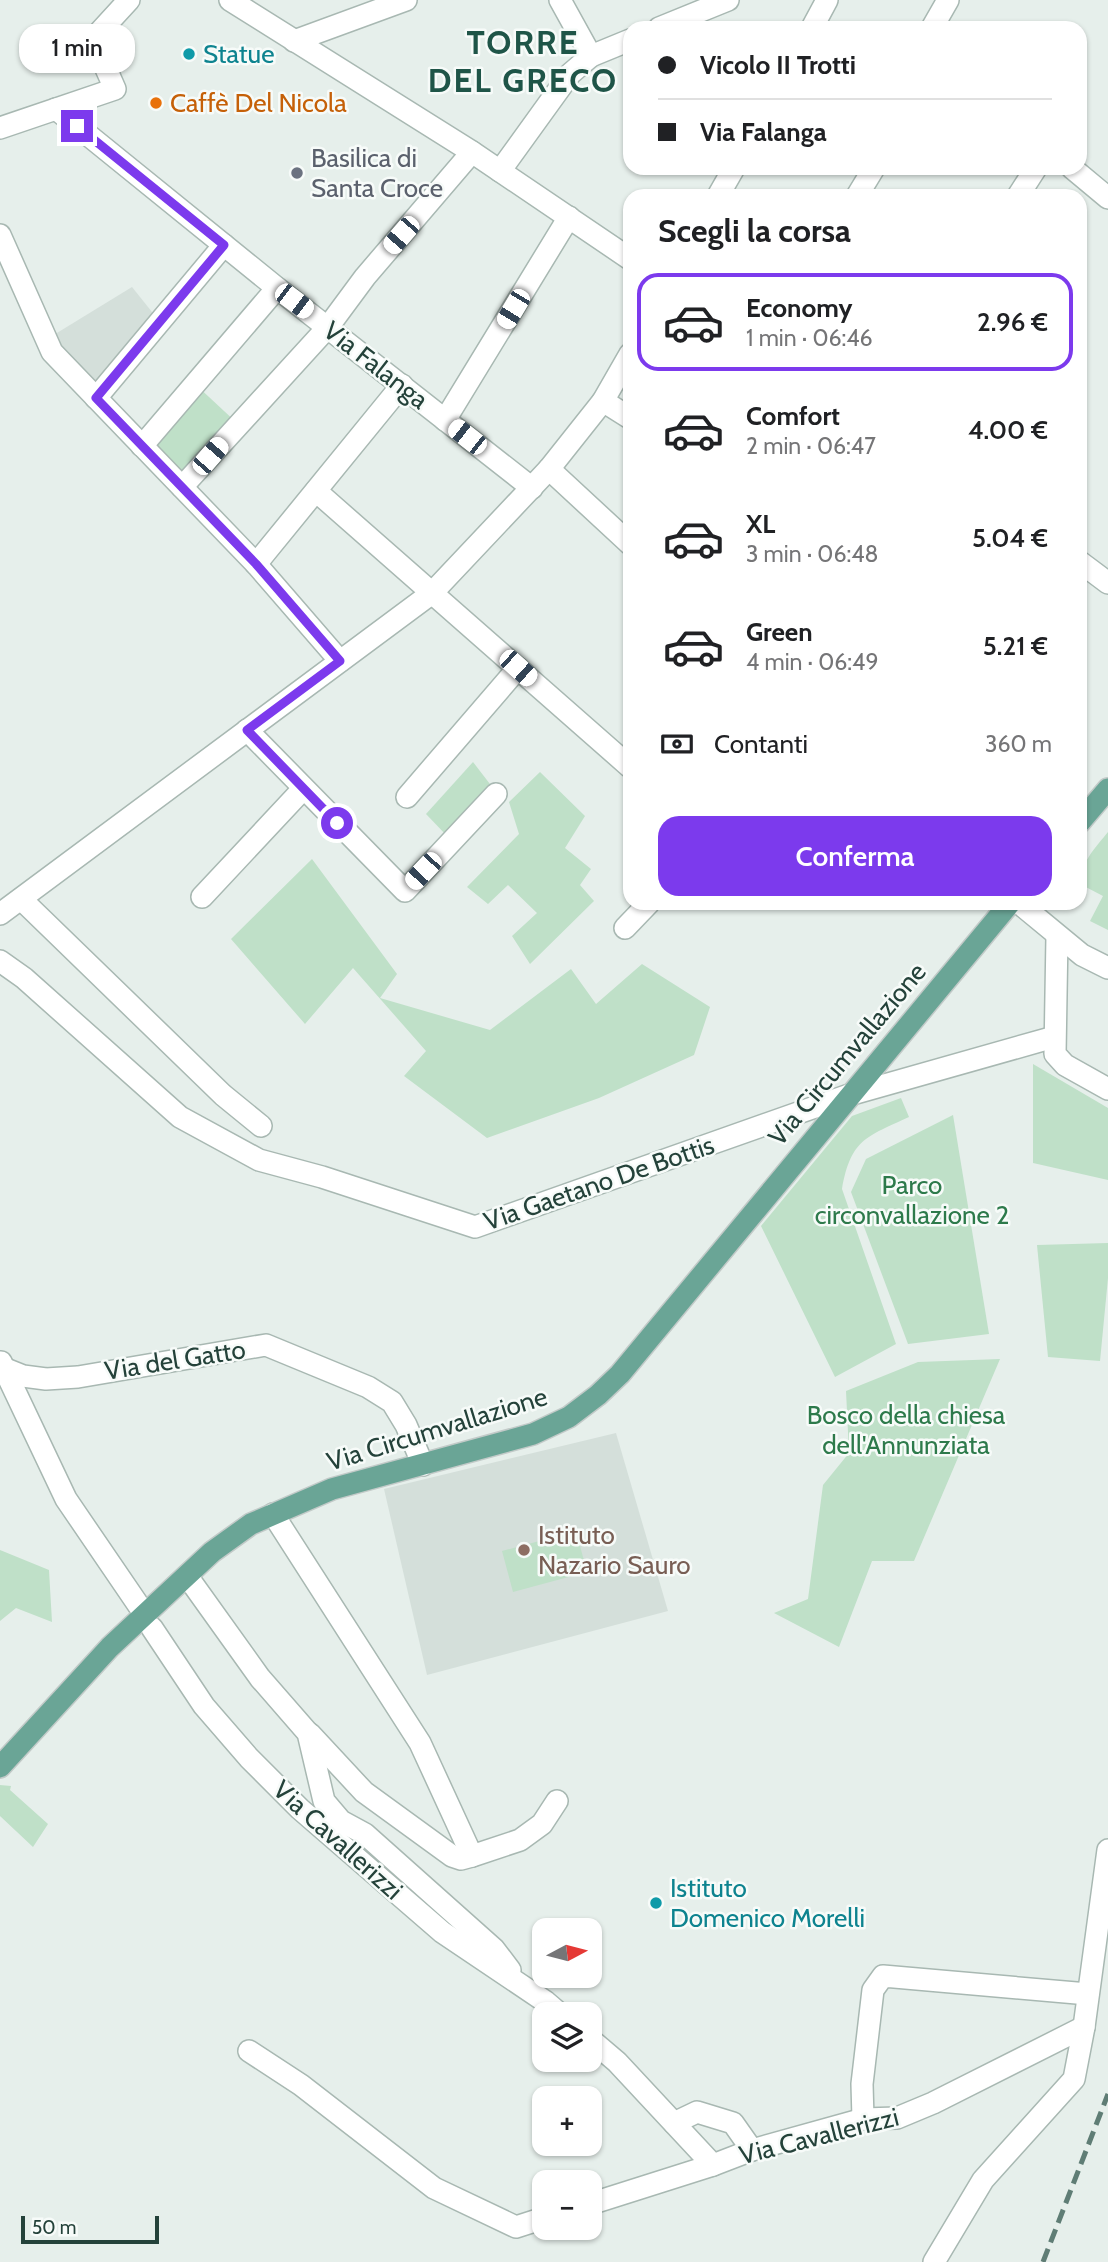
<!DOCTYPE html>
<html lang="it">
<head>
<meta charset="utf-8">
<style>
	body { margin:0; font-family:Cabin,sans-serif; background:#f6f6f6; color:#202124; height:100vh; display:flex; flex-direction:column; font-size:26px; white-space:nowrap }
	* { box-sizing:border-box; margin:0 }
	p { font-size:23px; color:#757577 }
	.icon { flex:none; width:38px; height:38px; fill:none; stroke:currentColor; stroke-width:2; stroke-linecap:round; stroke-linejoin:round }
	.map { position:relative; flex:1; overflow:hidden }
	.panel { position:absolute; left:623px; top:189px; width:464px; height:721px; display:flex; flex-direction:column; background:#fff; border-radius:21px; box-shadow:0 2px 5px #0004 }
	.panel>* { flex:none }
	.top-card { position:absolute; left:623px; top:21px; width:464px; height:154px; border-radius:21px; box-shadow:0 2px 5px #0004; display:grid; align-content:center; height:154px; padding:0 35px; background:#fff }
	.needle { width:46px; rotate:83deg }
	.buttons { position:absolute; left:532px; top:1918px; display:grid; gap:14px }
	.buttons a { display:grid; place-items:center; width:70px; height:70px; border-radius:14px; background:#fff; box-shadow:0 2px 5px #0004; font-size:35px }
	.scale { position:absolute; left:21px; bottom:18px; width:138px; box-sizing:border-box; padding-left:7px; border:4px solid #24423a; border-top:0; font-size:19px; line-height:24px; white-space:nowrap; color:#24423a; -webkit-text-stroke:5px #f7fbf9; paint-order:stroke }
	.end { position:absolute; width:32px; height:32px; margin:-16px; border:9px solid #7c3aed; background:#fff; box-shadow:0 0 0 4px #fff }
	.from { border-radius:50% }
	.bubble { position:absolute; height:49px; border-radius:21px; background:#fff; box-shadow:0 2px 5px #0004; font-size:23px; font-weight:600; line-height:49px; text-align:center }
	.car { position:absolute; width:21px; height:42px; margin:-21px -10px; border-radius:9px; box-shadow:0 0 5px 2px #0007; background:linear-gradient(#fff 24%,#345 0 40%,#fff 0 76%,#345 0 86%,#fff 0) }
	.top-card b { display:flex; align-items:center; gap:24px; height:66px; font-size:26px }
	.top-card b+b { border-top:2px solid #e0e0e0 }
	.top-card i { width:18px; height:18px; background:#202124 }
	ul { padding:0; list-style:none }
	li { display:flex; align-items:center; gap:21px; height:98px; margin:0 14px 10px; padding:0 21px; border:4px solid transparent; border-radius:21px }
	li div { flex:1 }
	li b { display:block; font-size:26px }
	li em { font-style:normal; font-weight:600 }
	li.selected { border-color:#7c3aed }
	li>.icon { width:63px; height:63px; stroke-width:1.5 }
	h2 { padding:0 35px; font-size:32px; line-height:84px }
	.pay { display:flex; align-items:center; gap:18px; height:77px; padding:0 35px; font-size:26px }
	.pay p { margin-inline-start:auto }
	.button { display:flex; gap:14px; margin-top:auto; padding:14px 35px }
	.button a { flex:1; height:80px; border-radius:21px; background:#7c3aed; color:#fff; font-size:28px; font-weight:600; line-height:80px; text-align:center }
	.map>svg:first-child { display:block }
	.built { fill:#d4dfda }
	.green { fill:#bfe0c8 }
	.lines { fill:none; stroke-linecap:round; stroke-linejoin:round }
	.minor-casing { stroke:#a8b8b2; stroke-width:24 }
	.major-casing { stroke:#c2cac8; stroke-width:24 }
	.minor { stroke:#fff; stroke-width:21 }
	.major { stroke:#6aa596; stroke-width:21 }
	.rail { stroke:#5f7d75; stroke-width:5; stroke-dasharray:14 7; stroke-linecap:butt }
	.route { stroke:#7c3aed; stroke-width:9 }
	.culture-dot { fill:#0f9aa8; stroke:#f7fbf9; stroke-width:2.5 }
	.food-dot { fill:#e8710a; stroke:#f7fbf9; stroke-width:2.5 }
	.worship-dot { fill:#6b7280; stroke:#f7fbf9; stroke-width:2.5 }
	.education-dot { fill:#8d6e63; stroke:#f7fbf9; stroke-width:2.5 }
	.labels { text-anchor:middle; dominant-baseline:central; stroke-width:5; stroke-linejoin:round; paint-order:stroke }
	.culture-label { font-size:26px; fill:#0d838f; stroke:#f7fbf9; text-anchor:start }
	.food-label { font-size:26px; fill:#c56008; stroke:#f7fbf9; text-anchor:start }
	.worship-label { font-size:26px; fill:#5b616d; stroke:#f7fbf9; text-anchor:start }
	.street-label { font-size:26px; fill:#24423a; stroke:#f7fbf9 }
	.park-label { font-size:26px; fill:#2d7a4b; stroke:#f7fbf9 }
	.education-label { font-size:26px; fill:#785e54; stroke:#f7fbf9; text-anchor:start }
	.district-label { font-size:33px; font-weight:bold; letter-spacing:2px; fill:#1f5548; stroke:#f7fbf9 }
</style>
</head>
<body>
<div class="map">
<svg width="1108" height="2262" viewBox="0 0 1108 2262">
	<rect width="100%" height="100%" fill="#e6efeb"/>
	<g class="built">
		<path d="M132 287 156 317 93 395 52 336Z"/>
		<path d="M616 1433 668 1611 427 1675 384 1489Z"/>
	</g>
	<g class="green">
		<path d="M195 384 238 424 182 487 142 446Z"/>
		<path d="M473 762 493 788 449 838 426 814Z"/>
		<path d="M540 772 585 816 565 848 591 869 580 885 594 901 530 964 512 936 537 913 508 885 488 904 467 887 519 834 509 802Z"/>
		<path d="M1108 832V930L1090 921 1103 896 1080 884C1080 863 1096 847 1108 832Z"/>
		<path d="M312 859 397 974 380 998 490 1030 571 969 596 1004 642 964 710 1007 694 1055 599 1098 487 1138 404 1076 426 1051 353 968 305 1024 231 939Z"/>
		<path d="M1033 1064 1108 1108V1180L1033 1163Z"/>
		<path d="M901 1098 909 1117C866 1137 851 1139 842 1189L896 1344 835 1377 761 1226 852 1116Z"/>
		<path d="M953 1115 989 1334 908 1344 851 1192 866 1159Z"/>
		<path d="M1108 1243V1278L1100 1361 1048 1357 1037 1245Z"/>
		<path d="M1000 1359 914 1561H872L839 1647 774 1613 808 1599 823 1485 849 1453 846 1391 918 1362Z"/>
		<path d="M576 1531 587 1572 513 1592 502 1551Z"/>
		<path d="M0 1550 49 1570 52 1622 16 1608 0 1621Z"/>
		<path d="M0 1785 11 1786 10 1790 48 1824 33 1847 0 1816Z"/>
	</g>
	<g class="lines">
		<defs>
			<g id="minor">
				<path d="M230 0 472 152 630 259"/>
				<path d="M560 0 591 56 630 40"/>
				<path d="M659 28 728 0"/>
				<path d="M812 28 827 0"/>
				<path d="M932 28 948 0"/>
				<path d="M294 41 406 0"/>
				<path d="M56 109 277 288 532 488"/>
				<path d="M0 128 115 89 97 48 95 37 129 0"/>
				<path d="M1072 168 1108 198"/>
				<path d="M500 171 570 74 591 56"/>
				<path d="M718 196 734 168"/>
				<path d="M857 196 874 168"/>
				<path d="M1018 196 1036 168"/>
				<path d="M0 235 52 352 256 564 340 661"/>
				<path d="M96 398 224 245"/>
				<path d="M603 401 630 418"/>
				<path d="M445 420 569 217"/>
				<path d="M142 446 277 288"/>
				<path d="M549 469 630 544"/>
				<path d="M182 487 328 327 365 277 472 152"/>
				<path d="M316 491 630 767"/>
				<path d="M1080 562 1108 583"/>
				<path d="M256 564 402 385"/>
				<path d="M247 730 405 891 496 794"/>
				<path d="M407 797 518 668"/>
				<path d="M202 897 303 789"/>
				<path d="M21 899 223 1095 261 1126"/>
				<path d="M1019 903 1082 955 1108 968"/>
				<path d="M0 914 432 593 549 469 603 401 630 354"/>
				<path d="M625 928 649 903"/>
				<path d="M1057 936 1055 1054 1065 1065 1108 1089"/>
				<path d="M0 961 24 978 180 1117 259 1160 322 1177 475 1227 849 1095 1054 1037"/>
				<path d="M1 1362 66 1499 139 1606"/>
				<path d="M3 1368 23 1376 46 1379 78 1377 266 1345 368 1387 392 1402 406 1425 423 1465"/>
				<path d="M273 1514 420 1743 472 1856 520 1840 542 1824 557 1801"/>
				<path d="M187 1576 260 1678 308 1733 324 1801 341 1821 365 1834 494 1949 510 1970"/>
				<path d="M152 1628 204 1706 249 1758 300 1809 442 1932 546 2002 560 2014"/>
				<path d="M310 1734 364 1792 452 1856 461 1859 472 1856"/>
				<path d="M590 2039 617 2062 713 2165 752 2150 863 2119 897 2118 933 2103 1084 2027"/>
				<path d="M249 2051 301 2085 434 2188 516 2227 544 2218"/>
				<path d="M863 2119 862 2084 873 1990 883 1976 1088 1994"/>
				<path d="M674 2123 697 2112 733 2123 752 2150"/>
				<path d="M590 2204 713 2165"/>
				<path d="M934 2262 983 2180 1074 2079 1084 2027 1108 1850"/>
			</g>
			<g id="major">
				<path d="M1080 822 1108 789"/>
				<path d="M0 1767 110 1647 212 1552 251 1524 332 1489 533 1434 569 1417 598 1395 620 1374 1010 903"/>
			</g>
		</defs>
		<use href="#minor" class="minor-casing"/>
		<use href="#major" class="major-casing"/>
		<use href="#minor" class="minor"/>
		<use href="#major" class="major"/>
		<path class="rail" d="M1043 2262 1108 2094"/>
	</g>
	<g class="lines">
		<path class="route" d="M77 126 224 245 96 398 256 564 340 661 247 730 337 823"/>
	</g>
	<g class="culture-dot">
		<circle cx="189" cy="54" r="7"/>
		<circle cx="656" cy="1903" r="7"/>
	</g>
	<circle class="food-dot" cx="156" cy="103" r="7"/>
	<circle class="worship-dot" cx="297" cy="173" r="7"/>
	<circle class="education-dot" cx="524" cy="1550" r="7"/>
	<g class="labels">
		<g class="culture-label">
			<text x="203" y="54">Statue</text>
			<text x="670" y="1888">Istituto<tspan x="670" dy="30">Domenico Morelli</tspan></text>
		</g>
		<g class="food-label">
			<text x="170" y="103">Caffè Del Nicola</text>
		</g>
		<g class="worship-label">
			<text x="311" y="158">Basilica di<tspan x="311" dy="30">Santa Croce</tspan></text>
		</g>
		<g class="street-label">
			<text transform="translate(376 365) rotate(38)">Via Falanga</text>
			<text transform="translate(847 1054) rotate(-50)">Via Circumvallazione</text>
			<text transform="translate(599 1183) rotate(-19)">Via Gaetano De Bottis</text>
			<text transform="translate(175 1360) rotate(-9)">Via del Gatto</text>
			<text transform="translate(437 1429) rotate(-17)">Via Circumvallazione</text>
			<text transform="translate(338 1840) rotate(42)">Via Cavallerizzi</text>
			<text transform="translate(819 2136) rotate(-14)">Via Cavallerizzi</text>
		</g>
		<g class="park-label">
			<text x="912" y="1185">Parco<tspan x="912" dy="30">circonvallazione 2</tspan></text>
			<text x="906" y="1415">Bosco della chiesa<tspan x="906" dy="30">dell'Annunziata</tspan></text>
		</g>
		<g class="education-label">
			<text x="538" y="1535">Istituto<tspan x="538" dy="30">Nazario Sauro</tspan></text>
		</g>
		<g class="district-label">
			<text x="523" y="42">TORRE<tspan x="523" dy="38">DEL GRECO</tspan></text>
		</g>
	</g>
</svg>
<div class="buttons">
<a><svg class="needle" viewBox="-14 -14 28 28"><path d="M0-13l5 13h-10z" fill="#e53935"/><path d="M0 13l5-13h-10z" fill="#757577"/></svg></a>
<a><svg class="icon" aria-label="layers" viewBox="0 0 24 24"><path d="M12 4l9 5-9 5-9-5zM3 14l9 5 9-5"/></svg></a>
<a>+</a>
<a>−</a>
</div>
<div class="scale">50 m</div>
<i class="end from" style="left:337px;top:823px"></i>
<i class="end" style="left:77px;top:126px"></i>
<div class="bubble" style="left:19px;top:24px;width:116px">1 min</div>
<i class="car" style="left:401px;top:235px;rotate:221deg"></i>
<i class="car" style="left:294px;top:301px;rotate:127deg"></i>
<i class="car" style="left:513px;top:309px;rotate:211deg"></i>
<i class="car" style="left:467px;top:437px;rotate:308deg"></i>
<i class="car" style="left:210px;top:456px;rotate:41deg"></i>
<i class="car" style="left:518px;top:668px;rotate:132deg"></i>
<i class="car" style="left:423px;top:871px;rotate:223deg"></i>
<div class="top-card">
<b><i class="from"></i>Vicolo II Trotti</b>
<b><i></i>Via Falanga</b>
</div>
<section class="panel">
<h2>Scegli la corsa</h2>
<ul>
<li class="selected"><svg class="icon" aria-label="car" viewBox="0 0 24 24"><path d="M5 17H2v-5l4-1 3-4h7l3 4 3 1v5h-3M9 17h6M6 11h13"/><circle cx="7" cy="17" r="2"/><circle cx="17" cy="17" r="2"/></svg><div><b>Economy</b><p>1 min · 06:46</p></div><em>2.96 €</em></li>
<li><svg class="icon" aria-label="car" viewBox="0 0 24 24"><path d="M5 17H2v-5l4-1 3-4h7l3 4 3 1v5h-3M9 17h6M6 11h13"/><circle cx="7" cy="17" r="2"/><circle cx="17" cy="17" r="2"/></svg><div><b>Comfort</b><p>2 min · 06:47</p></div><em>4.00 €</em></li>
<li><svg class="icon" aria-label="car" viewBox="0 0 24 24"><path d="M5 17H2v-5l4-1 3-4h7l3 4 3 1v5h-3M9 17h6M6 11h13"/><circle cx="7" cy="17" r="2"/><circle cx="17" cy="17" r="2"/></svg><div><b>XL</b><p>3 min · 06:48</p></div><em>5.04 €</em></li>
<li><svg class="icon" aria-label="car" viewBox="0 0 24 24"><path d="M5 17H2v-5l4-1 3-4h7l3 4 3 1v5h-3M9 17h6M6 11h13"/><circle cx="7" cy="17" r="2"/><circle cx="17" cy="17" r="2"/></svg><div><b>Green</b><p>4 min · 06:49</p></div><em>5.21 €</em></li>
</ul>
<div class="pay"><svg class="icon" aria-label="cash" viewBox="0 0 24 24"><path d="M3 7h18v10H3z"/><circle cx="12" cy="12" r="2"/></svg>Contanti<p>360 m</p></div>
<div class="button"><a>Conferma</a></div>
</section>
</div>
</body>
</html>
